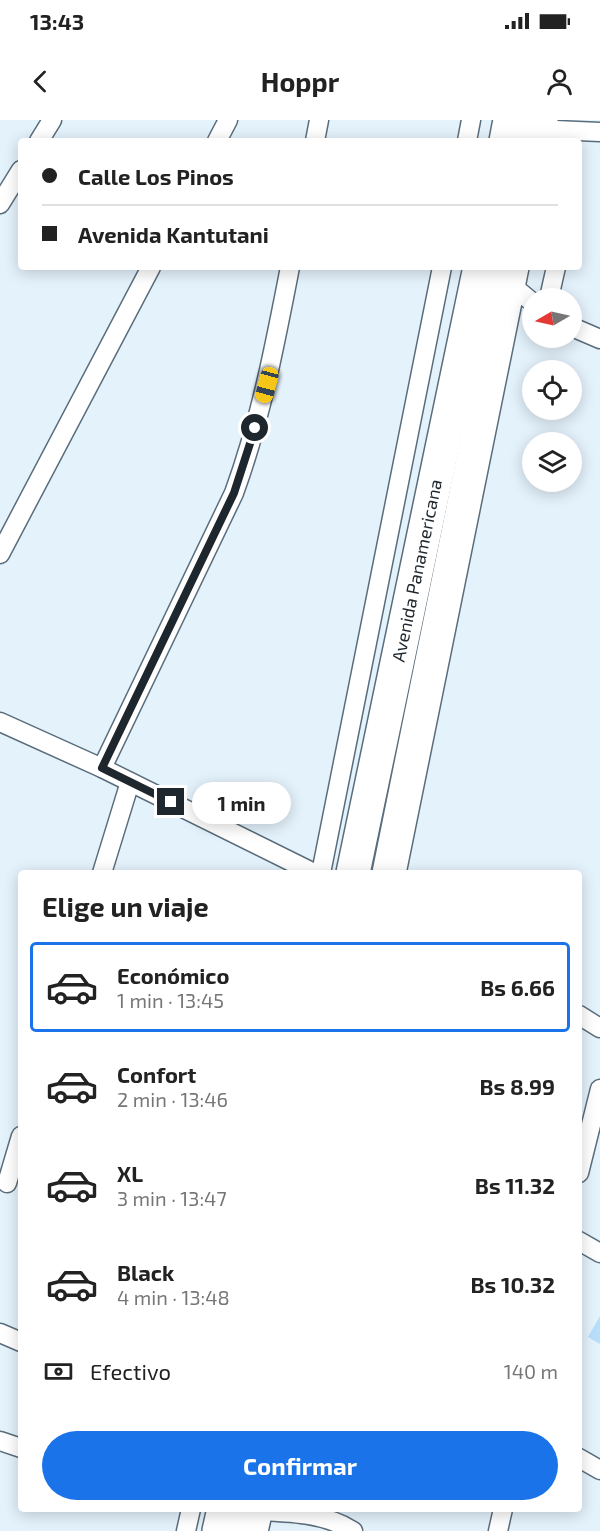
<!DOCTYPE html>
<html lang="es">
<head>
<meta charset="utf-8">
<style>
	body { margin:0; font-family:"Exo 2",sans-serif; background:#f6f6f6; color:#222; height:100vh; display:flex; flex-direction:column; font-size:22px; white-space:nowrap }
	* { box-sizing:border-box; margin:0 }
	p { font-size:20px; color:#767676 }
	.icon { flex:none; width:33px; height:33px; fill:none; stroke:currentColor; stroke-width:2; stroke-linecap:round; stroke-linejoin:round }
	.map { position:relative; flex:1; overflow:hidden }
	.panel { position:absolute; left:18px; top:750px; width:564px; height:642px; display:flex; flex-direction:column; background:#fff; border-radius:6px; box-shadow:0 3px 15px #0003 }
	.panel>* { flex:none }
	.top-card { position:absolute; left:18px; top:18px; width:564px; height:132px; border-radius:6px; box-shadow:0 3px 15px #0003; display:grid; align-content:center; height:132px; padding:0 24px; background:#fff }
	.needle { width:39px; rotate:261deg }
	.controls { position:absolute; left:522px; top:168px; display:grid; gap:12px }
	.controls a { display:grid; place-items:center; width:60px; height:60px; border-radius:50%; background:#fff; box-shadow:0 3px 15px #0003; font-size:30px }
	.end { position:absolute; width:27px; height:27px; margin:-14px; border:8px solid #1f272e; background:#fff; box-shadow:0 0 0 3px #fff }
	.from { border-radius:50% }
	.bubble { position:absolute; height:42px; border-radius:21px; background:#fff; box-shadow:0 3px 15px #0003; font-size:20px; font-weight:700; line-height:42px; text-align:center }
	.car { position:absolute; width:18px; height:36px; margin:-18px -9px; border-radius:8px; box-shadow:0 0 4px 2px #0007; background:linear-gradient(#f5c518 24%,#345 0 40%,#f5c518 0 76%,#345 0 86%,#f5c518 0) }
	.top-card b { display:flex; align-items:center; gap:21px; height:57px; font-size:22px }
	.top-card b+b { border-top:2px solid #e0e0e0 }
	.top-card i { width:15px; height:15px; background:#222 }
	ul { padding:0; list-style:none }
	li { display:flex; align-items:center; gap:18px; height:90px; margin:0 12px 9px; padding:0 12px; border:3px solid transparent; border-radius:6px }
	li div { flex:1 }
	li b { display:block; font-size:22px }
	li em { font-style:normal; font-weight:700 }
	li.on { border-color:#1a73e8 }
	li>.icon { width:54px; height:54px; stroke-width:1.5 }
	h2 { padding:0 24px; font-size:27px; line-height:72px }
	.pay { display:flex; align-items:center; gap:15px; height:66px; padding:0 24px; font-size:22px }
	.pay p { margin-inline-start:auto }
	.button { display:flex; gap:12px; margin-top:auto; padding:12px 24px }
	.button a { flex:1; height:69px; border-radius:36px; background:#1a73e8; color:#fff; font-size:24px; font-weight:700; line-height:69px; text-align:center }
	.status { display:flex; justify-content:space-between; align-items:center; height:42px; padding:0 30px; background:#fff; direction:ltr }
	.status svg { height:16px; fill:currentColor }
	header { display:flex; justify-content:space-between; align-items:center; height:78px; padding:0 24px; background:#fff; font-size:27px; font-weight:700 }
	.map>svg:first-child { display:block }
	.green { fill:#b7dffc }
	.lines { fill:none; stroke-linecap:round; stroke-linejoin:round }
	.street-casing { stroke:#596d7c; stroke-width:21 }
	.highway-casing { stroke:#596d7c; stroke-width:36 }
	.street { stroke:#fff; stroke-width:18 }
	.highway { stroke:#fff; stroke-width:33 }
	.route { stroke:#1f272e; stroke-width:8 }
	.labels { text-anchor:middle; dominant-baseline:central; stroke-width:6; stroke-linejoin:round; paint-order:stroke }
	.street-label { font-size:18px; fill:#1f272e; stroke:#fdfdfd }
</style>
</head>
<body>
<div class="status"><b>13:43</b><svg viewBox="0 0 49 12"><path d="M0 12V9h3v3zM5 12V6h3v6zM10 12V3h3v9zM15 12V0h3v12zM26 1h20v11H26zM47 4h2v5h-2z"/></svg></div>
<header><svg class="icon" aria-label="back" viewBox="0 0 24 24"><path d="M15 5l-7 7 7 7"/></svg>Hoppr<svg class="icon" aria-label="person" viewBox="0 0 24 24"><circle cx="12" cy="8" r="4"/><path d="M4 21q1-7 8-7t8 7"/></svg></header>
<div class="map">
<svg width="600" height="1411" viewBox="0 0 600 1411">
	<rect width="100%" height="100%" fill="#e4f2fc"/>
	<path class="green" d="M600 1196V1224L588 1217Z"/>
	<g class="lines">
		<defs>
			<g id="street">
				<path d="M533 9 600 12"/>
				<path d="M39 21 52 0"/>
				<path d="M217 21 228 0"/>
				<path d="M315 21 319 0"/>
				<path d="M467 21 471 0"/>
				<path d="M0 84 21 50"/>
				<path d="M509 163 532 182"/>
				<path d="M549 178 556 147"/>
				<path d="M572 207 600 219"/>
				<path d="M0 434 151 147"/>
				<path d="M0 602 102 648 314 753"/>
				<path d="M102 648 234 373C261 299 275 224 290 147"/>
				<path d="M102 753 130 662"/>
				<path d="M321 753 442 147"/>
				<path d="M579 895 600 908"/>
				<path d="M579 1053 600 969"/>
				<path d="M7 1063 21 1016"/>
				<path d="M579 1121 600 1133"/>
				<path d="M0 1213 21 1222"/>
				<path d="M0 1321 21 1328"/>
				<path d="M579 1338 600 1350"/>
				<path d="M255 1391C288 1392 325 1393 353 1411"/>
				<path d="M186 1411 191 1389"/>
				<path d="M498 1411 503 1389"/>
			</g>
			<g id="highway">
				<path d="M506 21 510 0"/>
				<path d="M537 21 541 0"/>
				<path id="s1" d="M353 753 480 147"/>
				<path d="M389 753 512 147"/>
				<path d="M219 1411 224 1389"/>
				<path d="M251 1411 256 1389"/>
			</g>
		</defs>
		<use href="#street" class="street-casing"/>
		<use href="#highway" class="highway-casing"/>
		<use href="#street" class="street"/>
		<use href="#highway" class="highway"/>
	</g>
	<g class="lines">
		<path class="route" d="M171 682 102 648 234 373 255 308"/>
	</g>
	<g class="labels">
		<g class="street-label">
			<text stroke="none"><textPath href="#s1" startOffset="309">Avenida Panamericana</textPath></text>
		</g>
	</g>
</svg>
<div class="controls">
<a><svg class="needle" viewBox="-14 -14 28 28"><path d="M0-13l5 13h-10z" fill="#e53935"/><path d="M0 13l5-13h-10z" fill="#767676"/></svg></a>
<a><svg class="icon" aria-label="locate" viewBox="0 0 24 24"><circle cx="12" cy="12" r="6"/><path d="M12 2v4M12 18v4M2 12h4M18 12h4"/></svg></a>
<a><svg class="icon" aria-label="layers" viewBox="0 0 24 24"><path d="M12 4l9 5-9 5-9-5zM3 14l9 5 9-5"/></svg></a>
</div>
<i class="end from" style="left:255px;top:308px"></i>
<i class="end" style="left:171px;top:682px"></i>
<div class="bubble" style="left:192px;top:662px;width:99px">1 min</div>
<i class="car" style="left:267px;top:265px;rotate:195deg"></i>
<div class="top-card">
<b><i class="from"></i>Calle Los Pinos</b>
<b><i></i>Avenida Kantutani</b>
</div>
<section class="panel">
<h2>Elige un viaje</h2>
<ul>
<li class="on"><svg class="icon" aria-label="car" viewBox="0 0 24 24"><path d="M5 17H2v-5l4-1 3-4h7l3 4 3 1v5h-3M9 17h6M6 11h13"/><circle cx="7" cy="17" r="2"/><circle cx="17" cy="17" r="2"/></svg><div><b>Económico</b><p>1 min · 13:45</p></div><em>Bs 6.66</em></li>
<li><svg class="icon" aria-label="car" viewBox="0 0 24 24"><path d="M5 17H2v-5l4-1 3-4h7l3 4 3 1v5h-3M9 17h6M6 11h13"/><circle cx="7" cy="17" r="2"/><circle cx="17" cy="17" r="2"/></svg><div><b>Confort</b><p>2 min · 13:46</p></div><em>Bs 8.99</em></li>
<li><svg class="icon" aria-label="car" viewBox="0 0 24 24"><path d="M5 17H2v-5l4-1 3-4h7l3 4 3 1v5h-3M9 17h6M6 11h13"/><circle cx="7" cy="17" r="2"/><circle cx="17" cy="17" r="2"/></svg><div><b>XL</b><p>3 min · 13:47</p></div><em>Bs 11.32</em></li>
<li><svg class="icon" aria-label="car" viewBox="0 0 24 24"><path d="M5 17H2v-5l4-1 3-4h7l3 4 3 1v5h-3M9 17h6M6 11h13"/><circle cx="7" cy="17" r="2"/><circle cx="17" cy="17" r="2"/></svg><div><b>Black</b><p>4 min · 13:48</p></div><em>Bs 10.32</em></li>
</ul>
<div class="pay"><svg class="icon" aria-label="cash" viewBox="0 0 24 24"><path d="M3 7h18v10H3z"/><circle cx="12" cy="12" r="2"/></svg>Efectivo<p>140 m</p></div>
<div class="button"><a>Confirmar</a></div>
</section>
</div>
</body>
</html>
